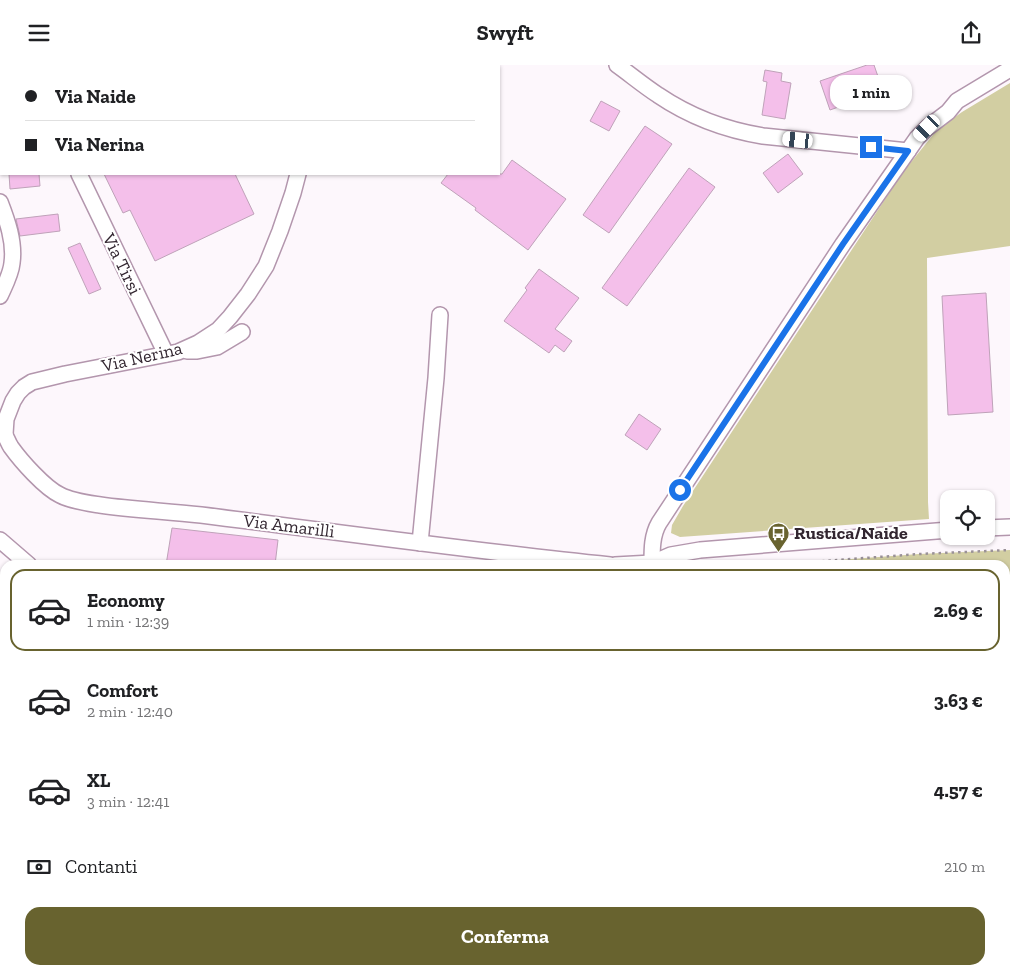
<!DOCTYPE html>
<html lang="it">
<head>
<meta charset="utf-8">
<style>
	body { margin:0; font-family:"Zilla Slab",serif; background:#f6f6f6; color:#202124; height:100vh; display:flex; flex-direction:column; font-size:19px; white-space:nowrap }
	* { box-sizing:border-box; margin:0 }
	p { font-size:16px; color:#757577 }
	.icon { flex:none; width:28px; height:28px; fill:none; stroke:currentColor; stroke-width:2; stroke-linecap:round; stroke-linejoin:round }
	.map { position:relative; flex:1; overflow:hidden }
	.drawer { position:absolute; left:0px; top:495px; width:1010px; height:415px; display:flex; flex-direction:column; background:#fff; border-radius:15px 15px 0 0; box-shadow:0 1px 4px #0004 }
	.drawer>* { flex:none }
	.banner { position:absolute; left:0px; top:0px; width:500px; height:110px; box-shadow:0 1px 4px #0004; display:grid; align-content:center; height:110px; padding:0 25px; background:#fff }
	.controls { position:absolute; left:940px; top:425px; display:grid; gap:10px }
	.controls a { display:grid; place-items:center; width:55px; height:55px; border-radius:10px; background:#fff; box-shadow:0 1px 4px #0004; font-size:25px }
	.end { position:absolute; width:22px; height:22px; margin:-11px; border:6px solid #1a73e8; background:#fff; box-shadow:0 0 0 2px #fff }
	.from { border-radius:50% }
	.bubble { position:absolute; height:35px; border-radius:15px; background:#fff; box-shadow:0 1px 4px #0004; font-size:16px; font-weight:700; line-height:35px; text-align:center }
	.car { position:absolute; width:15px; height:30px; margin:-15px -8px; border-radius:6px; box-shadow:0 0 4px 1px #0007; background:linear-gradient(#fff 24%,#345 0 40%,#fff 0 76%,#345 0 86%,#fff 0) }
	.banner b { display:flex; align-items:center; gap:18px; height:48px; font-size:19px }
	.banner b+b { border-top:1px solid #e0e0e0 }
	.banner i { width:12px; height:12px; background:#202124 }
	ul { padding:9px 0 0; list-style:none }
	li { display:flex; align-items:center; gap:15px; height:82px; margin:0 10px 8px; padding:0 15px; border:2px solid transparent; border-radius:15px }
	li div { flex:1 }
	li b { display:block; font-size:19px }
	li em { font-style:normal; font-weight:700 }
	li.on { border-color:#68632f }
	li>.icon { width:45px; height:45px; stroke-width:1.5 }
	.pay { display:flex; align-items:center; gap:12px; height:55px; padding:0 25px; font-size:19px }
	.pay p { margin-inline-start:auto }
	.cta { display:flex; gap:10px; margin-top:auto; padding:10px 25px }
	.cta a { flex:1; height:58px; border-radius:15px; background:#68632f; color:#fff; font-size:20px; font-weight:700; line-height:58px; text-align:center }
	header { display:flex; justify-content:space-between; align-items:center; height:65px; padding:0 25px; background:#fff; font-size:22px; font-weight:700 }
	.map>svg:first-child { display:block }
	.built { fill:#faebf7 }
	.green { fill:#d2cea2 }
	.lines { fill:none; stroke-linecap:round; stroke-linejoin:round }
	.stream { stroke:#e9e3a3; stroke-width:4.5 }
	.building { fill:#f4bfea; stroke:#bfa2b9 }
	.minor-casing { stroke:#b396ad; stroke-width:18 }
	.path { stroke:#9a9198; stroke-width:2.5; stroke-dasharray:2.5 4; stroke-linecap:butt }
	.minor { stroke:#fff; stroke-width:15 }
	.route { stroke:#1a73e8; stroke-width:6 }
	.labels { text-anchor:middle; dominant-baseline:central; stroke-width:4; stroke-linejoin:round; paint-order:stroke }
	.street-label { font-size:18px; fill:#322630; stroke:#fff }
	.poi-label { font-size:18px; font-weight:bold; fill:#322630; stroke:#fff; text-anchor:start }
</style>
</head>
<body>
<header><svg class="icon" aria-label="menu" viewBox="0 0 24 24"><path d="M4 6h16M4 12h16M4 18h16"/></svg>Swyft<svg class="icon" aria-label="share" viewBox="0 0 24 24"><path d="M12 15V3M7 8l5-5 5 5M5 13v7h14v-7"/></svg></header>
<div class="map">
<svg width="1010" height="910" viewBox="0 0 1010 910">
	<rect width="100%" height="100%" fill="#fdf7fc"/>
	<path class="built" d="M0 654 5 658V905H83L84 910H0Z"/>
	<g class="green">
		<path d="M1010 18V181L927 193 928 437 929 454 680 472 671 468 672 460 683 441 903 107 937 65 962 47Z"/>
		<path d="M1010 485V625L1005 626V500H770L919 489Z"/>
		<path d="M1005 871H1010V910H977V905H1005Z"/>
		<path d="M297 905H514L511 910H298Z"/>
	</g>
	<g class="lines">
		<path class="stream" d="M0 633 5 637"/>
	</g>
	<g class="building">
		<path d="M867 0H874L883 26 830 45 820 16Z"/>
		<path d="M765 5 782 8 781 16 791 18 785 54 762 50 767 17 763 16Z"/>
		<path d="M601 36 620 46 609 66 590 56Z"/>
		<path d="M645 61 672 79 609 168 583 150Z"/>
		<path d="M788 89 803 109 778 128 763 108Z"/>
		<path d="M512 95 566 134 528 185 475 145 476 143 441 118 448 109H502Z"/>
		<path d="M689 103 715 122 627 241 602 223Z"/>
		<path d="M9 109H39L40 121 10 124Z"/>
		<path d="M104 109H235L254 149 155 196 130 145 123 148Z"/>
		<path d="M58 149 60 166 20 171 16 154Z"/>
		<path d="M80 178 101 224 89 229 68 183Z"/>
		<path d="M539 204 579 233 555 264 572 276 564 287 555 280 549 288 504 256 527 225 525 223Z"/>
		<path d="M986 228 993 347 948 350 942 231Z"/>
		<path d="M639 349 661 364 647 385 625 370Z"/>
		<path d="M172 463 278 475 275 500H166Z"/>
	</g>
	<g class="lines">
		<defs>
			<g id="minor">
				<path d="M27 0 28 1"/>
				<path d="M617 0C631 10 644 21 658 30 689 51 726 65 763 71L908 86"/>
				<path d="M312 1V0"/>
				<path d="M79 109 166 289"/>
				<path d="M0 137C7 155 15 177 12 198 11 209 5 220 0 231"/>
				<path d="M187 286H197L217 282 242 267"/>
				<path d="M0 363C6 369 7 376 11 382 21 396 45 423 60 430 71 436 87 438 100 440 134 445 168 446 201 450 337 467 473 486 610 500"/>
				<path d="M5 369 6 354 13 336 18 328 24 322 32 317 65 309 178 287 198 278 218 265 230 252 248 229 266 201 280 166 293 128 298 109"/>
				<path d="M986 463 1010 462"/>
				<path d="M0 475 29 500"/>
				<path d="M420 478 436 313 440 250"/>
				<path d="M652 498C652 484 652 470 659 458L843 179 908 86 917 73 927 63 948 47 957 36 1010 4"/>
				<path d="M615 500 652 498"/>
				<path d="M648 500 671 490 700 485 949 465"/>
				<path d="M0 786 5 788"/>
				<path d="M1005 827H1010"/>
				<path d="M63 905V910"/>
				<path d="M102 905 103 910"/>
			</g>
		</defs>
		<use href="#minor" class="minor-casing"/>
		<g class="path">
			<path d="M770 500 919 489 1010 485"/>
			<path d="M1005 532 1010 530"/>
			<path d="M1005 614 1010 615"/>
			<path d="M1005 810H1010"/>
			<path d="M1005 858H1010"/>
			<path d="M307 905 308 910"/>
			<path d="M384 905 385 910"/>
			<path d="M414 905 418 910"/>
			<path d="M258 910 269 905"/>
		</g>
		<use href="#minor" class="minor"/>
	</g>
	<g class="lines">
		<path class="route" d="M680 425 843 179 908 86 871 82"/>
	</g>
	<defs>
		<symbol id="bus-pin" viewBox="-11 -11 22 30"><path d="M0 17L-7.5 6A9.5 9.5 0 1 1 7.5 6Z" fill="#68632f" stroke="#fff"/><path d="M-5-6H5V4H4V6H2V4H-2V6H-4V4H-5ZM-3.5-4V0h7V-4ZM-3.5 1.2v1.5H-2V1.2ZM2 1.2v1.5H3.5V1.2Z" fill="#fff"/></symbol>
	</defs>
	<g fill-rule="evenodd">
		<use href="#bus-pin" x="766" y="456" width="25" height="34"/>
	</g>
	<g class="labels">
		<g class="street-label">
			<text transform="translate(122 199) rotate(64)">Via Tirsi</text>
			<text transform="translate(142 292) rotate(-13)">Via Nerina</text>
			<text transform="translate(289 461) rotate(7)">Via Amarilli</text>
		</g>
		<g class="poi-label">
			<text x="794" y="468">Rustica/Naide</text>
		</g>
	</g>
</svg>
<div class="controls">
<a><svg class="icon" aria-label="locate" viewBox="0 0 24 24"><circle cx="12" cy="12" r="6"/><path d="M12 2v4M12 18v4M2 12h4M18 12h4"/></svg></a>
</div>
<i class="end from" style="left:680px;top:425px"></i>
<i class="end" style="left:871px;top:82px"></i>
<div class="bubble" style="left:830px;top:10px;width:82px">1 min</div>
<i class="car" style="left:927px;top:63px;rotate:224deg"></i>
<i class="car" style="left:798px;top:75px;rotate:276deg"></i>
<div class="banner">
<b><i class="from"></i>Via Naide</b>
<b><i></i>Via Nerina</b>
</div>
<section class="drawer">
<ul>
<li class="on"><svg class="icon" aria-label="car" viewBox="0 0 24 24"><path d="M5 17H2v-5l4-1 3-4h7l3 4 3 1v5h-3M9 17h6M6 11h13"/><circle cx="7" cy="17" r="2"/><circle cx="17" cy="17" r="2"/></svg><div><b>Economy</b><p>1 min · 12:39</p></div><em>2.69 €</em></li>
<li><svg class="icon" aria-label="car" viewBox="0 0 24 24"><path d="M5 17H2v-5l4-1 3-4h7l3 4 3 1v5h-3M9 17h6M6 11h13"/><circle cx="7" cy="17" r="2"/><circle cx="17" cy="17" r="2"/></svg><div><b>Comfort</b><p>2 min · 12:40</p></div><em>3.63 €</em></li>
<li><svg class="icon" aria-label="car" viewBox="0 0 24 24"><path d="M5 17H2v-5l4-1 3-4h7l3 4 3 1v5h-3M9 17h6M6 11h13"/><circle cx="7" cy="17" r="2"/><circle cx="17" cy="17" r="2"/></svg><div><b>XL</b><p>3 min · 12:41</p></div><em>4.57 €</em></li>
</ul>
<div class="pay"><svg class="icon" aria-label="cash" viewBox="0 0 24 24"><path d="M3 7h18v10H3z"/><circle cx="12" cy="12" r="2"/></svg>Contanti<p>210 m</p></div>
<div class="cta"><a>Conferma</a></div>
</section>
</div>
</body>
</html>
